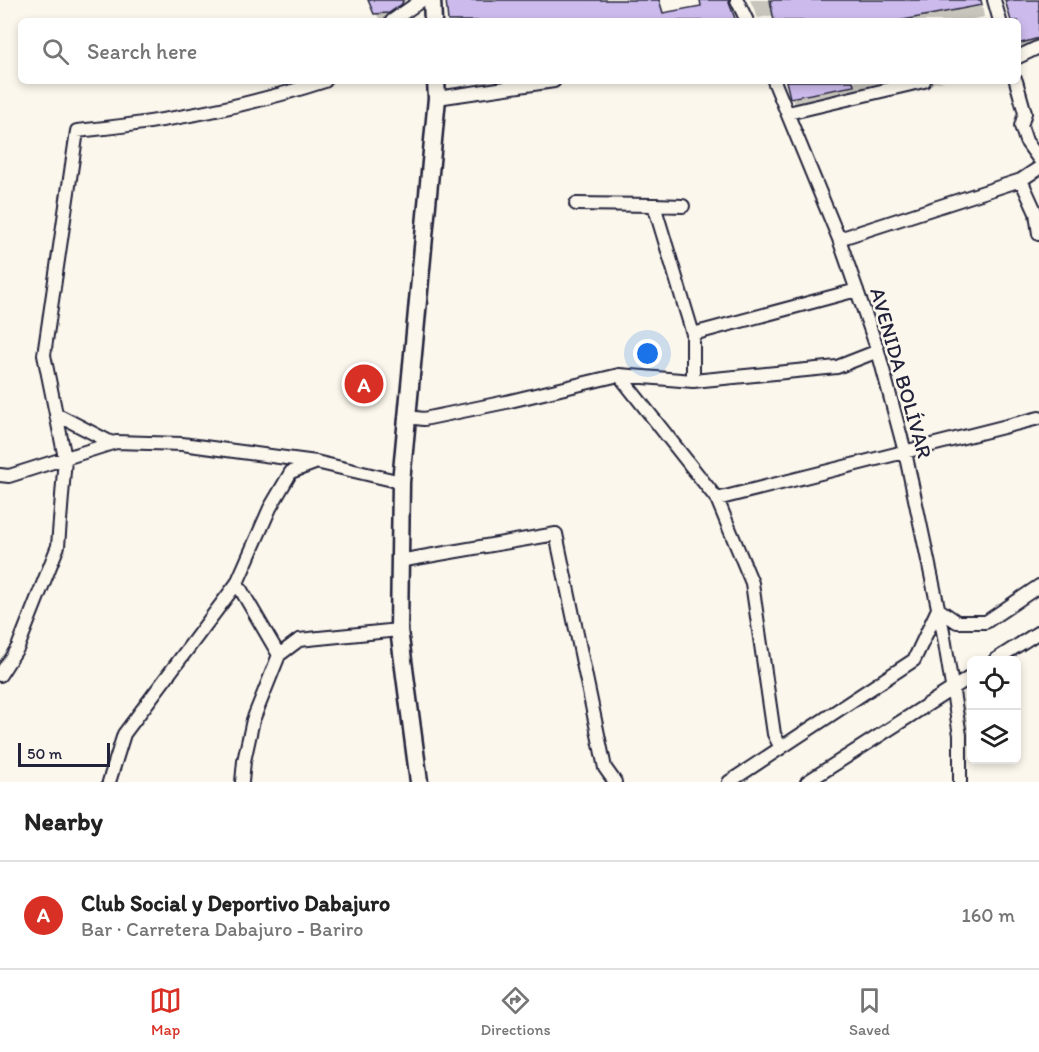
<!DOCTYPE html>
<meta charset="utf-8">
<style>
body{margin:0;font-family:Itim,sans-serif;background:#f6f6f6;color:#222}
.controls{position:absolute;right:18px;bottom:18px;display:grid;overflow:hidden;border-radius:9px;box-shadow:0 3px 9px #0003}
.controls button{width:54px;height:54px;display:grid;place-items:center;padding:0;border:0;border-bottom:2px solid #e0e0e0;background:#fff;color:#222;font:30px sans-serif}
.scale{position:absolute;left:18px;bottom:15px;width:92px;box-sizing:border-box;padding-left:6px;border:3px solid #22223b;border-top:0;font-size:16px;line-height:21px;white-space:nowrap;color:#22223b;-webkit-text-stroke:4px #fbf7ec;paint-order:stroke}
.you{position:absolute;left:648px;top:354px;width:21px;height:21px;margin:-15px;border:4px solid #fff;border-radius:50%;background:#1a73e8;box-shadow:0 0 0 9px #1a73e833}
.badge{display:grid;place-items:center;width:39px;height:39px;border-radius:50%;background:#d93025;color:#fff;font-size:20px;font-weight:700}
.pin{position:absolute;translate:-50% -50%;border:3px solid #fff;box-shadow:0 2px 6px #0006}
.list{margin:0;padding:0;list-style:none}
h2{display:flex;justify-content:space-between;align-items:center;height:78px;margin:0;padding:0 24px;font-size:26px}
h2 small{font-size:20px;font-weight:400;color:#767676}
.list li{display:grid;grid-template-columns:39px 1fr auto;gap:18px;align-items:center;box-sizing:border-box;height:108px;padding:0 24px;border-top:2px solid #e0e0e0}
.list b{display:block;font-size:22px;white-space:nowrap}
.list p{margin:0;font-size:20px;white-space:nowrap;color:#767676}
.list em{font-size:20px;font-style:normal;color:#767676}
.icon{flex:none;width:33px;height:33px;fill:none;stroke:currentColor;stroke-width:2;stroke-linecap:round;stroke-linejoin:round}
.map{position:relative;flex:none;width:1039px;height:782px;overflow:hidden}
.search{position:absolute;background:#fff;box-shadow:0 3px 9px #0003;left:18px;right:18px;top:18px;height:66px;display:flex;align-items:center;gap:15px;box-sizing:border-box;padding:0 21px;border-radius:9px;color:#767676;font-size:22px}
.sheet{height:186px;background:#fff}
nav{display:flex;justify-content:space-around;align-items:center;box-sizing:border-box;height:84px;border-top:2px solid #e0e0e0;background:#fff;font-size:16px;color:#767676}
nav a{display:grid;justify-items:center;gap:3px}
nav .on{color:#d93025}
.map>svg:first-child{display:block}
.shadow{fill:#0003}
.building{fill:#cbbaeb;stroke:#22223b;stroke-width:1.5}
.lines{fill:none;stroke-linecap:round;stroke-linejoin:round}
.street-casing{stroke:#22223b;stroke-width:16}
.secondary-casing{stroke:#22223b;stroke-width:21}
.street{stroke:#fbf7ec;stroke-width:12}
.secondary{stroke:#fbf7ec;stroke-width:16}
.labels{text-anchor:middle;stroke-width:5;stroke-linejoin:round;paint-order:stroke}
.street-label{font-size:21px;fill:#22223b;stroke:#fbf7ec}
</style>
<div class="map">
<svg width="1039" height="782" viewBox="0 0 1039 782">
<rect width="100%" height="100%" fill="#fbf7ec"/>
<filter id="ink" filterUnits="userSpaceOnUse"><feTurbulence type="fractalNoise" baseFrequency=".0167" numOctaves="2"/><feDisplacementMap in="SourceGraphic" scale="12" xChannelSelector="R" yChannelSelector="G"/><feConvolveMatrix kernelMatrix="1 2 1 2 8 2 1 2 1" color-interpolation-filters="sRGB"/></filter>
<g filter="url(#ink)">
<!-- shadow -->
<path class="shadow" d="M 370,0 L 414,0 L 401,21 L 380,21 Z
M 447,0 L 660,0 L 665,15 L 703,7 L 701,0 L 727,0 L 737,21 L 449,21 Z
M 750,0 L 981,0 L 984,17 L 964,21 L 776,21 L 774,15 L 758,18 Z
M 1006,0 L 1039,0 L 1039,52 L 1025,56 L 1018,43 L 1018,21 L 1012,21 Z
M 478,81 L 547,81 L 485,95 Z
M 788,81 L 945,81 L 798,109 L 791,98 Z"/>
<!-- building -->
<path class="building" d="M 368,0 L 403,0 L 402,4 L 389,13 L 374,14 Z
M 446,0 L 659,0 L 663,13 L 701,6 L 700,0 L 728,0 L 736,21 L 448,21 Z
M 770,0 L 981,0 L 982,5 L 898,21 L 774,21 Z
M 1005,0 L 1039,0 L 1039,38 L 1018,44 L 1018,21 L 1011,21 Z
M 786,81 L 853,81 L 854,86 L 790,98 Z"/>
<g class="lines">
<defs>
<path id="street" d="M 737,0 L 747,21
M 994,0 L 1000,21
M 392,21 L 422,0
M 1018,57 L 1039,47
M 774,81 L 839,239 L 878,351 L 905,452 L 943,631 L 960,735 L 960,782
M 1016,81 L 1025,113 L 1021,126 L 1026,141 L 1039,159
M 437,98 L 554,81
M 788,113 L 924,81
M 1021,180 L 1036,213 L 1039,234
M 576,204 L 654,205
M 683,206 L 654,205 L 693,334 L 693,381
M 839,239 L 1021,180 L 1039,168
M 693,334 L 857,290
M 619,375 L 693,381 L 837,367 L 878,351
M 56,414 L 112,443
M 407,417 L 424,419 L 506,402 L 619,375 L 717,499 L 752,583 L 774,734 L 781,748
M 0,475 L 9,476 L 116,442 L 182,444 L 316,462 L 401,482
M 717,499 L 1039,418
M 399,561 L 556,534 L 605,768 L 615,782
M 279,655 L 237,583 L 270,508 L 291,472 L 315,463
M 995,660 L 1039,632
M 0,675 L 18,647 L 58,546 L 65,458 L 44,355 L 77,131 C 161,123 245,107 325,81
M 109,782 L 124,734 L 237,583
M 242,782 L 244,761 L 253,720 L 279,655 L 299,640 L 399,630
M 729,782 L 914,660 L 938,609 L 957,622 L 986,622 L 1039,586
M 807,782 L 972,676"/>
<path id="secondary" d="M 432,0 L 433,21
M 419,782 L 399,630 L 401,482 L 437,98 L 436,81"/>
</defs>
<!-- street casing -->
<use href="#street" class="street-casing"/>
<!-- secondary casing -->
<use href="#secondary" class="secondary-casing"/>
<!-- street -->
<use href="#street" class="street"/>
<!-- secondary -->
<use href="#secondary" class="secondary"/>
</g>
</g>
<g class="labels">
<!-- street labels -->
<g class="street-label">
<text transform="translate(901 373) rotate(74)" y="7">AVENIDA BOLÍVAR</text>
</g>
</g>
</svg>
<div class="controls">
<button><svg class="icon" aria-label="locate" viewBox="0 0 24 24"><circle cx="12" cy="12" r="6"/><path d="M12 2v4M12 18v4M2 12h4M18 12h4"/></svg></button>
<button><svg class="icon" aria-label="layers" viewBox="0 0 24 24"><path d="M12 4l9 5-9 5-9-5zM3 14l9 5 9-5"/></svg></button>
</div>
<div class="scale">50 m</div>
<div class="you"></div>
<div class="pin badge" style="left:364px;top:384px">A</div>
<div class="search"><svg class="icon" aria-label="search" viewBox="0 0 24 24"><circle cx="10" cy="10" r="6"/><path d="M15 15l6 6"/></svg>Search here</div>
</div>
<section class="sheet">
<h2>Nearby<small></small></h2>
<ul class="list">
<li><span class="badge">A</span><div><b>Club Social y Deportivo Dabajuro</b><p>Bar · Carretera Dabajuro - Bariro</p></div><em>160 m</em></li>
</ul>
</section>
<nav>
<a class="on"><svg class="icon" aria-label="map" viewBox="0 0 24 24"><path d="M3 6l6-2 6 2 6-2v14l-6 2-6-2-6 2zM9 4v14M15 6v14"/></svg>Map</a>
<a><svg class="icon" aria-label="directions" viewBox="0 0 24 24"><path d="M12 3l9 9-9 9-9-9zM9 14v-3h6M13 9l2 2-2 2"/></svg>Directions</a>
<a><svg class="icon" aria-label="saved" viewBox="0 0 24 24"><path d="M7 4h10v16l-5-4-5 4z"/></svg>Saved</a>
</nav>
